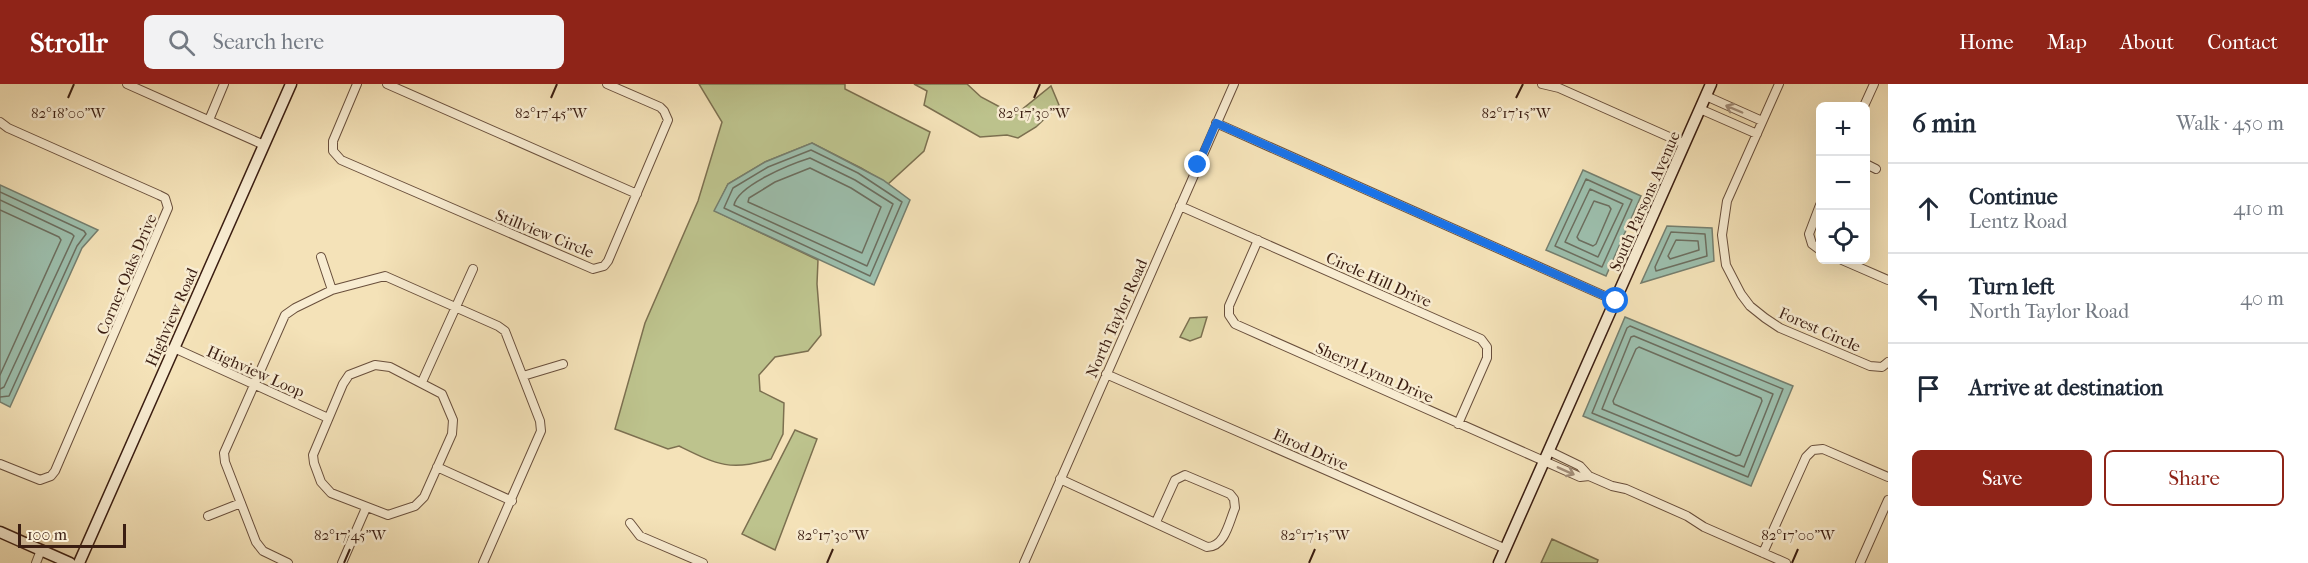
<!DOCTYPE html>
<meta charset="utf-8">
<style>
body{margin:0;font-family:"IM FELL French Canon",serif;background:#f2f2f3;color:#1f2937}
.controls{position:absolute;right:18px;top:18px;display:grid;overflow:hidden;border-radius:9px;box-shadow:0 6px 24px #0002}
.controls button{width:54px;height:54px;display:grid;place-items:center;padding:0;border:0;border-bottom:2px solid #e0e1e3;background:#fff;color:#1f2937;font:30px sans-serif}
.scale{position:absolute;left:18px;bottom:15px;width:108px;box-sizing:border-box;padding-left:6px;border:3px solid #3b1e12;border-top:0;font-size:16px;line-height:21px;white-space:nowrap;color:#3b1e12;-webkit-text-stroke:4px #f8ecd1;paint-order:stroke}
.stop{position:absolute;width:18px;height:18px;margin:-14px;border:4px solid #1a73e8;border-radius:50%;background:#fff}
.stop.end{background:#1a73e8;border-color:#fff;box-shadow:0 2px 6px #0008}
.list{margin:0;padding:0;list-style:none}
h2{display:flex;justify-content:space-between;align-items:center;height:78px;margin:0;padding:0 24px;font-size:26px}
h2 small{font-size:20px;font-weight:400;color:#747a83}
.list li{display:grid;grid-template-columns:39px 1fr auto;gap:18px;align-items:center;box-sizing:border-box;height:90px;padding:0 24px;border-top:2px solid #e0e1e3}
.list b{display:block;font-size:22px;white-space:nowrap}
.list p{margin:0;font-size:20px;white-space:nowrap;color:#747a83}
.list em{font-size:20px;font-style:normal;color:#747a83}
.actions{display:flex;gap:12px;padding:18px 24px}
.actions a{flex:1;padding:14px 0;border:2px solid #8f2418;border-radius:9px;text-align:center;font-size:21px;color:#8f2418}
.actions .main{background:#8f2418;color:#fff}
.icon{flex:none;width:33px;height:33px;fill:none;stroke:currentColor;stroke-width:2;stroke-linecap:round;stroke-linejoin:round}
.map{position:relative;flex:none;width:1888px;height:479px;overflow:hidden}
header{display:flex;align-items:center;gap:36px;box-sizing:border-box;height:84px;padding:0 30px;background:#8f2418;color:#fff}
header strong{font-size:28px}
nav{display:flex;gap:33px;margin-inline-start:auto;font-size:21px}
.search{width:420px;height:54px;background:#f2f2f3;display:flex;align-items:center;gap:15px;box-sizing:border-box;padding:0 21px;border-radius:9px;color:#747a83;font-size:22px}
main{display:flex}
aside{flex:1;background:#fff}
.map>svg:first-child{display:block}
.green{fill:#bdc38d;stroke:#7c7050;stroke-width:1.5}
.water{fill:#9cbeac;stroke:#757e6e;stroke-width:1.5}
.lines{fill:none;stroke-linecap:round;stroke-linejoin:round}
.shore{stroke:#6c6e5f;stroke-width:1.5}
.street-casing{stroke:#694f3c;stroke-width:10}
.secondary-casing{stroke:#3b1e12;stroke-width:13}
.street{stroke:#f8ecd1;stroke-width:8}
.secondary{stroke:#f8ecd1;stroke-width:10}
.oneway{stroke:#a38f7b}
.route{stroke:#1a73e8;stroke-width:8}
.ticks{fill:none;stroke:#3b1e12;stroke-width:2}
.labels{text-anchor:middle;stroke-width:5;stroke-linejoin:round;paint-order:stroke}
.street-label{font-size:16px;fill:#3b1e12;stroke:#f8ecd1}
.ticks-label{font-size:15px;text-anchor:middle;fill:#3b1e12;stroke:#f8ecd1;stroke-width:5;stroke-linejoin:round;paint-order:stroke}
</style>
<header>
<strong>Strollr</strong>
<div class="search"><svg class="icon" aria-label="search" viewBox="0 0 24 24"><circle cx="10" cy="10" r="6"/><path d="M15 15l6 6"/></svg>Search here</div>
<nav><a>Home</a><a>Map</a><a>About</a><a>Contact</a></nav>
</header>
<main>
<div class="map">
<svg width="1888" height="479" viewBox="0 0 1888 479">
<rect width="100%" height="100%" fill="#f4e2b8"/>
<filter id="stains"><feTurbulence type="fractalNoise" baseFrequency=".00333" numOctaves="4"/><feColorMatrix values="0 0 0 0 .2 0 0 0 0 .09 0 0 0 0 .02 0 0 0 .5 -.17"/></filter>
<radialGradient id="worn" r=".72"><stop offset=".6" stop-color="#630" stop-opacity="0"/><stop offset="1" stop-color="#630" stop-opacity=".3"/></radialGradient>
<!-- green -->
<path class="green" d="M 699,0 L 845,0 L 845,5 L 930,48 L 924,67 L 888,100 L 861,84 L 812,59 L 765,78 L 728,100 L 715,127 L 818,176 L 817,200 L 821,251 L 808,267 L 775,273 L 759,291 L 760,307 L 784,319 L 783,350 L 771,375 C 730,388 716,380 679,362 L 668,365 L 615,345 L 645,239 L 698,117 L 722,38 Z
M 914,0 L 967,0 L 981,13 L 1015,31 L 1051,2 L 1059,21 L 1036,43 L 1018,54 L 1007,51 L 980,53 L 924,21 L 927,7 Z
M 1207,233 L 1201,253 L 1190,257 L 1180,253 L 1190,234 Z
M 795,346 L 817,355 L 775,466 L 742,450 Z
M 1552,455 L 1598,476 L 1597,479 L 1541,479 Z"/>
<!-- water -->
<path class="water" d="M 812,59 L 883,96 L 910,116 L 874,201 L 714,127 L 728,100 L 765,78 Z
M 1583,86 L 1641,112 L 1606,192 L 1546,166 Z
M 0,101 L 98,146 L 82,164 L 10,323 L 0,318 Z
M 1667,142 L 1712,144 L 1714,177 L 1641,199 Z
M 1625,233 L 1793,302 L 1751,402 L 1583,332 Z"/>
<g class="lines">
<!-- shore -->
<path class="shore" d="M 811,66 L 858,89 L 902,118 L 870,192 L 724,124 L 733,104 L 768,83 Z
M 810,74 L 855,96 L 893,120 L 867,182 L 734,121 C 738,101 791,80 810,74 Z
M 810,84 L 851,104 L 881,123 L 862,169 L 748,118 L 749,114 L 775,98 Z
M 1586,95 L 1632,116 L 1602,183 L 1555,162 Z
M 1590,105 L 1623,120 L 1598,173 L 1565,158 Z
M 0,108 L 84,147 L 86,150 L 77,162 L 9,312 L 0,313
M 0,116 L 72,150 L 74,152 L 4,303 L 0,305
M 1594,117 L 1609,122 L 1611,125 L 1596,160 L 1593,162 L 1579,156 L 1577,153 Z
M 0,126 L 59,153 L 61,156 L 0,291
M 1671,148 L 1705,150 L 1707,172 L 1656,187 L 1655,183 Z
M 1676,156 L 1698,157 L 1699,166 L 1670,175 L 1668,172 Z
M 1630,242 L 1783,305 L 1748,393 L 1592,329 L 1627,244 Z
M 1634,252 L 1773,310 L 1744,383 L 1602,325 L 1631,253 Z
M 1639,263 L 1761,314 L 1762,317 L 1740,371 L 1736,372 L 1614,320 L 1613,317 L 1636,265 Z"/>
<defs>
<path id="street" d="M 127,0 L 264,61
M 357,0 L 333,57 L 333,67 L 341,76 L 593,185 L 604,182 L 608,177 L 668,36 L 664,27 L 660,23 L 607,0
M 387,0 L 637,110
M 1542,0 L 1559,4 L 1685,60
M 1779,0 L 1727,117 L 1722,151 L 1726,181 L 1741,210 L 1750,222 L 1765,234 L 1780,244 L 1870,282 L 1882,283 L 1888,278
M 1706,12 L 1762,37
M 1864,22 L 1874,0
M 1700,25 L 1757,50
M 209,36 L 224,0
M 0,38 L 8,44 L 159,111 L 165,114 L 168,124 L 55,387 L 51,392 L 40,396 L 0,380
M 1216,39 L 1616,217
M 1866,80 L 1876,85
M 1820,121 L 1809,150 L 1812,160 L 1820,166
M 1180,122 L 1481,255 L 1487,263 L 1487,274 L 1458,340
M 1258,156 L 1229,222 L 1229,231 L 1235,240 L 1580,393 L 1589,392
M 321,173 L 332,206
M 1842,176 L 1888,196
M 174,264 L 328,334
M 375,281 L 390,283 L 442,310 L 453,336 L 452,350 L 424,413 L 415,422 L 388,431 L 331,409 L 321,398 L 314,379 L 313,371 L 343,300 L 349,291 Z
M 1106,290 L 1506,465
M 523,292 L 563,280
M 422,298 L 473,185
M 1549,367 L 1580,382 L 1589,392 L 1612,402 L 1626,405 L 1687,432 L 1704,443 L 1786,479
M 437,383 L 512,417
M 1060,395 L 1207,463 C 1225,463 1229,438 1235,424 L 1234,415 L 1230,410 L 1185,391 L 1175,396 L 1156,438
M 208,432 L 241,419
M 630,439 L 640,452 L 703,479
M 1763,469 L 1806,373 L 1813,366 L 1823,365 L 1888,393
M 36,479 L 41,466
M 288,479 L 263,467 L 256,458 L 225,378 L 224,369 L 285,231 L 295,224 L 332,206 L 385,192 L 498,242 L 505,247 L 540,337 L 541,347 L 483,479
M 342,479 L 366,424
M 1024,479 L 1234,0
M 1860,479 L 1888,416"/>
<path id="secondary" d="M 0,448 L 70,479
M 79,479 L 291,0
M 1499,479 L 1711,0"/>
</defs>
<!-- street casing -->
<use href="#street" class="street-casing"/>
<!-- secondary casing -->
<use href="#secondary" class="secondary-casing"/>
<!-- street -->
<use href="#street" class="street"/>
<!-- secondary -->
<use href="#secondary" class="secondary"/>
</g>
<!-- one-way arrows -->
<defs><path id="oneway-shaft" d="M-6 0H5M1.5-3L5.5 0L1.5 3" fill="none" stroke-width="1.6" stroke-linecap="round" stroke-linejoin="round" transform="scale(1.5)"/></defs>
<g class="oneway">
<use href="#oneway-shaft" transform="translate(1734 25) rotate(-157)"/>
<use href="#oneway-shaft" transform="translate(1566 387) rotate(24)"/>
</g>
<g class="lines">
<!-- route -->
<path class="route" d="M 1198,81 L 1216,39 L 1616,217"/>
</g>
<!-- ticks -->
<path class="ticks" d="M 68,14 L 74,0M 551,14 L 557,0M 1034,14 L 1040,0M 1516,14 L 1523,0M 344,479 L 350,465M 827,479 L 833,465M 1309,479 L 1315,465M 1792,479 L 1798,465"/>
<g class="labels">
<!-- street labels -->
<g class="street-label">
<text transform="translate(1644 117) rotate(-66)" y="6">South Parsons Avenue</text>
<text transform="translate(545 149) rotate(22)" y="6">Stillview Circle</text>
<text transform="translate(126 190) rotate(-67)" y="6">Corner Oaks Drive</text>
<text transform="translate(1379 195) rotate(24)" y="6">Circle Hill Drive</text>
<text transform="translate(171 233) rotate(-66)" y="6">Highview Road</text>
<text transform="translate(1116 234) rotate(-66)" y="6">North Taylor Road</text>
<text transform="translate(1820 245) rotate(24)" y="6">Forest Circle</text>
<text transform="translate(256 287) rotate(24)" y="6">Highview Loop</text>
<text transform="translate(1375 288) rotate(24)" y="6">Sheryl Lynn Drive</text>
<text transform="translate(1311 365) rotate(24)" y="6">Elrod Drive</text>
</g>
</g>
<g class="ticks-label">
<text x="68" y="34">82°18'00"W</text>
<text x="1034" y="34">82°17'30"W</text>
<text x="1516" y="34">82°17'15"W</text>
<text x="551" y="34">82°17'45"W</text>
<text x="350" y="456">82°17'45"W</text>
<text x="833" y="456">82°17'30"W</text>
<text x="1315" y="456">82°17'15"W</text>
<text x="1798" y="456">82°17'00"W</text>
</g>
<rect width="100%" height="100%" filter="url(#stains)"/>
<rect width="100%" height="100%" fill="url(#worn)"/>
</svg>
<div class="controls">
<button>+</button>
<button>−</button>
<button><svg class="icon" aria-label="locate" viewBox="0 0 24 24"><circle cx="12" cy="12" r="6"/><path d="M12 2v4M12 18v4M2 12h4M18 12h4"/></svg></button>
</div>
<div class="scale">100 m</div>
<div class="stop" style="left:1616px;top:217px"></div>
<div class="stop end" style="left:1198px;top:81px"></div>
</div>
<aside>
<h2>6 min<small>Walk · 450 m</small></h2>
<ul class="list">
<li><svg class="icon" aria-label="ahead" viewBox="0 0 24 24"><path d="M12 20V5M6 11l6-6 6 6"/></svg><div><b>Continue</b><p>Lentz Road</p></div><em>410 m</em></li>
<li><svg class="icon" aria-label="left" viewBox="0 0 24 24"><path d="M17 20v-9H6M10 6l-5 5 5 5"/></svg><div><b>Turn left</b><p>North Taylor Road</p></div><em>40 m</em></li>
<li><svg class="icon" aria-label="arrive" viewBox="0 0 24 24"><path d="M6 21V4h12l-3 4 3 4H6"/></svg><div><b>Arrive at destination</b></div></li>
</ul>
<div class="actions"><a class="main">Save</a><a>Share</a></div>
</aside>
</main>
